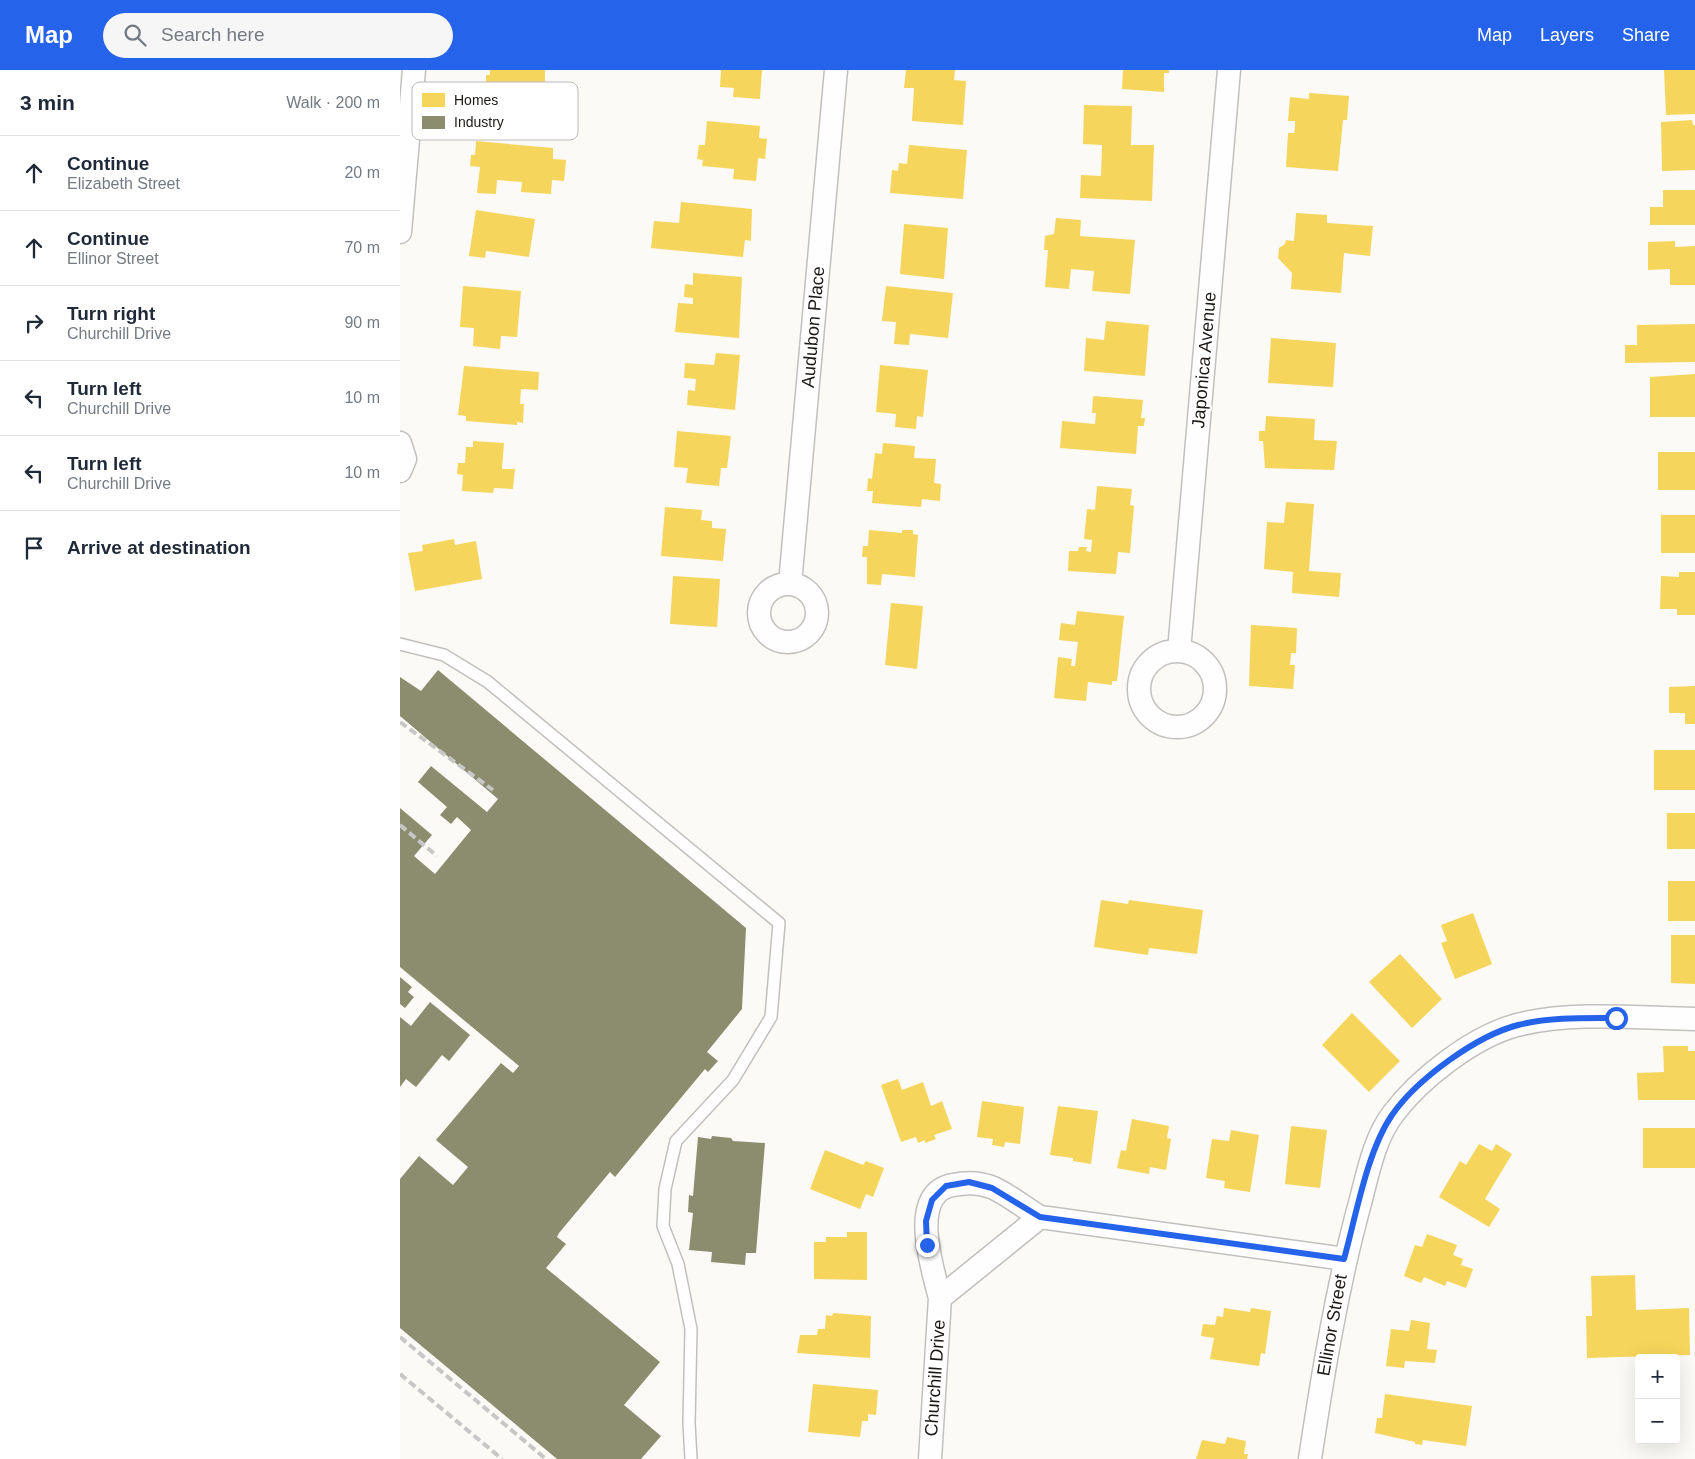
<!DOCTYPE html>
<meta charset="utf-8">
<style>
body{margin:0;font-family:Helvetica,sans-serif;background:#f6f6f7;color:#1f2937}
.controls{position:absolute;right:15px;bottom:15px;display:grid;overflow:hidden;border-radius:5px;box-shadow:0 5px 20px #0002}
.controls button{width:45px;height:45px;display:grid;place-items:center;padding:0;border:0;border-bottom:1px solid #e0e1e3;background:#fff;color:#1f2937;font:25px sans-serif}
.stop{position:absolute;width:15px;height:15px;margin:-11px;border:4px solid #2563eb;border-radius:50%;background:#fff}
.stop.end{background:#2563eb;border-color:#fff;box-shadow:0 1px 5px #0008}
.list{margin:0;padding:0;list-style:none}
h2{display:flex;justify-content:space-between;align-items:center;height:65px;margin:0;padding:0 20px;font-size:21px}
h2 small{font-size:16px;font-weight:400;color:#747a83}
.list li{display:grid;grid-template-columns:32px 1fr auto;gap:15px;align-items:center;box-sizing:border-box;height:75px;padding:0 20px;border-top:1px solid #e0e1e3}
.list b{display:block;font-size:19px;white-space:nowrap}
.list p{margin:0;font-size:16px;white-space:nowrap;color:#747a83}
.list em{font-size:16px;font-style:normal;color:#747a83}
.icon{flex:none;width:28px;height:28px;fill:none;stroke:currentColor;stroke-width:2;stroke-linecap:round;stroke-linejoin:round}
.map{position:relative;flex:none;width:1295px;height:1389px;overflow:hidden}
header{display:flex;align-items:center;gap:30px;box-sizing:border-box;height:70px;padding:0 25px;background:#2563eb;color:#fff}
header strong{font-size:24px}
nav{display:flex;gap:28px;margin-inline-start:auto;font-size:18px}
.search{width:350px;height:45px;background:#f6f6f7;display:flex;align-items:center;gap:12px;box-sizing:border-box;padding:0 18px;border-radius:28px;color:#747a83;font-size:19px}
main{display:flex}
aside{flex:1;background:#fff}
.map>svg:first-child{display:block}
.homes{fill:#f6d55c}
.industry{fill:#8c8c6e}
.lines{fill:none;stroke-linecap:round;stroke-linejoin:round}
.service-casing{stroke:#c2c0be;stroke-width:14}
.minor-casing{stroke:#c2c0be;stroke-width:25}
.service{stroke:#fffefe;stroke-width:11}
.minor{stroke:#fffefe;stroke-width:22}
.rail{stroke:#c7c7c7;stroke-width:4;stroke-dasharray:8 4;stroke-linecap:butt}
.route{stroke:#2563eb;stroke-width:6}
.labels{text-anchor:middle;stroke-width:5;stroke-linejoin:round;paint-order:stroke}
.street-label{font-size:18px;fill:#1b1816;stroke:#fff}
.key{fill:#fff;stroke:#bbbab9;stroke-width:1}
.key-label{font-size:14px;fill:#1b1816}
</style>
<header>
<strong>Map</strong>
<div class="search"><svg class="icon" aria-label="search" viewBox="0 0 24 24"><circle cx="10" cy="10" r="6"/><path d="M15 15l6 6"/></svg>Search here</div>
<nav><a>Map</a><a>Layers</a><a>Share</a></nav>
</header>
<main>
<aside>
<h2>3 min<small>Walk · 200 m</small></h2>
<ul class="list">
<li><svg class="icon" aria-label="ahead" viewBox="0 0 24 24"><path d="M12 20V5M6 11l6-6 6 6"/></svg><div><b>Continue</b><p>Elizabeth Street</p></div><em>20 m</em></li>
<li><svg class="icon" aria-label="ahead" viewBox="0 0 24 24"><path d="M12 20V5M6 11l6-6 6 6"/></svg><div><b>Continue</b><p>Ellinor Street</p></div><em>70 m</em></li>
<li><svg class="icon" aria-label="right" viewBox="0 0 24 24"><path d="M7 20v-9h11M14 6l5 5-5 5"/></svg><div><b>Turn right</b><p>Churchill Drive</p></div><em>90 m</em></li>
<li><svg class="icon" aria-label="left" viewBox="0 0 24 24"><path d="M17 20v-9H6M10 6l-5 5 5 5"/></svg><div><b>Turn left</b><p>Churchill Drive</p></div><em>10 m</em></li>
<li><svg class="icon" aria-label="left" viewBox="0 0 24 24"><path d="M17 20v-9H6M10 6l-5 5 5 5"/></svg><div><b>Turn left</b><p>Churchill Drive</p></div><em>10 m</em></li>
<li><svg class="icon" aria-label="arrive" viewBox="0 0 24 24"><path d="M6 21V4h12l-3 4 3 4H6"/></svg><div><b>Arrive at destination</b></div></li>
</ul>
</aside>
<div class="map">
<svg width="1295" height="1389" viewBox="0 0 1295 1389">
<rect width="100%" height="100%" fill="#fcfaf7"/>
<!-- homes -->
<path class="homes" d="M 90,0 L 145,0 L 145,16 L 172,17 L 172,46 L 125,44 L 125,51 L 92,50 L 93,38 L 86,38 L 86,5 L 90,5 Z
M 321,0 L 362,0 L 360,29 L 333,27 L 334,18 L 320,17 Z
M 506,0 L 555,0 L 554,10 L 566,11 L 563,55 L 512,51 L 514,18 L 504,18 Z
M 723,0 L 769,0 L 769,3 L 764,3 L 764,22 L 722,19 Z
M 1264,0 L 1295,0 L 1295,44 L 1266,45 Z
M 909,23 L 949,26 L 947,50 L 943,50 L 938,101 L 886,97 L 888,63 L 894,63 L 895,58 L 895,51 L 888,51 L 890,27 L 909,29 Z
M 684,35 L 732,36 L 731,75 L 754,75 L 752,131 L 680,128 L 681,105 L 701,106 L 702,75 L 683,74 Z
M 1292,50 L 1293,55 L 1295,55 L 1295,100 L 1262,101 L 1261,52 Z
M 307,51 L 360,56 L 359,68 L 367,69 L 365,89 L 358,88 L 356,111 L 333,109 L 334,99 L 302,96 L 303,90 L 297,89 L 299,75 L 305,75 Z
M 76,71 L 153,78 L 153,89 L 166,90 L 164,111 L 152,110 L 151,124 L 121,122 L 122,112 L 97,110 L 96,124 L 77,123 L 80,97 L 70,96 L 71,85 L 75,85 Z
M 509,75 L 567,80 L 563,129 L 490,123 L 492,100 L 498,101 L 499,93 L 507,94 Z
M 1263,120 L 1295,120 L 1295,155 L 1250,155 L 1250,137 L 1263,137 Z
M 281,132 L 352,139 L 351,171 L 345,170 L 343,187 L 251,178 L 254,151 L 279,153 Z
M 76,140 L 135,149 L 129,187 L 86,181 L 85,188 L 69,186 Z
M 896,143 L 927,145 L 927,153 L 973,156 L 970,186 L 944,183 L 941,223 L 891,219 L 892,203 L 878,188 L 879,178 L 885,174 L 886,170 L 894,171 Z
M 656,148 L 681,150 L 680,166 L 735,170 L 730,224 L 692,221 L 694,201 L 671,199 L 669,219 L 645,217 L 648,180 L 644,180 L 645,166 L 654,164 Z
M 504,154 L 548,158 L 544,209 L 500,204 Z
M 1275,171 L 1275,177 L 1295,176 L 1295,215 L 1270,215 L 1270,199 L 1248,200 L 1248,172 Z
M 293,203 L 342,207 L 339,268 L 275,262 L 278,233 L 293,234 L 293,228 L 284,227 L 285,214 L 293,215 Z
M 63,216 L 121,221 L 117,267 L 101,266 L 100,279 L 73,276 L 74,258 L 60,257 Z
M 486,216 L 553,223 L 548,268 L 510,264 L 509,275 L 494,274 L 496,252 L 482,251 Z
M 706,251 L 749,255 L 745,306 L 684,301 L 686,268 L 704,270 Z
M 1295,254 L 1295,292 L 1225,293 L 1225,275 L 1237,275 L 1237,255 Z
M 871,268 L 936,273 L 933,317 L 868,313 Z
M 316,283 L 340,285 L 335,340 L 287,335 L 288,320 L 295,321 L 296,309 L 284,308 L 285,293 L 314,295 Z
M 480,295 L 528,300 L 523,347 L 517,346 L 516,359 L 495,357 L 496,344 L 476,342 Z
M 64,296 L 139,302 L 138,320 L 121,319 L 120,334 L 124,334 L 123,353 L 117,352 L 117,355 L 66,351 L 66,346 L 58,345 Z
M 1295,304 L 1295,347 L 1250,347 L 1250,307 Z
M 693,326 L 743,330 L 741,348 L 745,348 L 744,356 L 738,356 L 736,384 L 660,378 L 662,351 L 695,354 L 696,343 L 692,343 Z
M 866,346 L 915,349 L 914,370 L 937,371 L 934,400 L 865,398 L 863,371 L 859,371 L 859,361 L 865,361 Z
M 277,361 L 331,366 L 327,398 L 321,398 L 319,416 L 286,413 L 288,398 L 274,397 Z
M 73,371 L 104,373 L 102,399 L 115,399 L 113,419 L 94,418 L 93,423 L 62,421 L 63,405 L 57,404 L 58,393 L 65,393 L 66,377 L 73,377 Z
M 483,373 L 515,376 L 514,388 L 536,389 L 534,413 L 541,414 L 540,431 L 522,429 L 521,437 L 472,433 L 473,421 L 467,421 L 468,408 L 472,409 L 475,383 L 482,384 Z
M 1258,382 L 1295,382 L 1295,420 L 1258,420 Z
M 697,416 L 732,419 L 730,435 L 734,436 L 730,483 L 718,482 L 716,504 L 668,501 L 669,481 L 678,481 L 679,477 L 687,477 L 686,481 L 691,482 L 692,470 L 684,469 L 687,439 L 695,440 Z
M 886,432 L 914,434 L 909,501 L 941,503 L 939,527 L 892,523 L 893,502 L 864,499 L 867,452 L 884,453 Z
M 265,437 L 302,440 L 301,450 L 312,451 L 312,458 L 326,459 L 323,491 L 261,486 Z
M 1261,445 L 1295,445 L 1295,483 L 1261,483 Z
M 469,460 L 502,463 L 502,460 L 513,460 L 513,464 L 518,465 L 515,507 L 482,504 L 481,515 L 467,514 L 467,487 L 462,487 L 463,476 L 468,476 Z
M 54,469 L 55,475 L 76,471 L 82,509 L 15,521 L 8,483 L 23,481 L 22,475 Z
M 1279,502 L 1295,502 L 1295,545 L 1277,545 L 1277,539 L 1260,539 L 1261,506 L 1279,507 Z
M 273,506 L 320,509 L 317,557 L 270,554 Z
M 491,533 L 523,536 L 517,599 L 485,595 Z
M 677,541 L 724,546 L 717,611 L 712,611 L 712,615 L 688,612 L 686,631 L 654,628 L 658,587 L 672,589 L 671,596 L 675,596 L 678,572 L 659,570 L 661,553 L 675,555 Z
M 851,555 L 897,558 L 896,583 L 891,583 L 890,595 L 895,595 L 893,619 L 849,616 Z
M 1295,616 L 1295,654 L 1285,654 L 1285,643 L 1269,643 L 1269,617 Z
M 1254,680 L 1295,680 L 1295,720 L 1254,720 Z
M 1267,743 L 1295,743 L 1295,779 L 1267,779 Z
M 1268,811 L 1295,811 L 1295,851 L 1268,851 Z
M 701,830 L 728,834 L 729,830 L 803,840 L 797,884 L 749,878 L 748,885 L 694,877 Z
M 1073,843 L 1092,894 L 1055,909 L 1041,873 L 1047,871 L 1041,855 Z
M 1271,865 L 1295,865 L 1295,914 L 1271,913 Z
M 1000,884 L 1042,929 L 1012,958 L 969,912 Z
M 952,943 L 1000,991 L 969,1022 L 922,975 Z
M 1263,976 L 1288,976 L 1288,981 L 1295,981 L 1295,1030 L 1238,1030 L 1237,1003 L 1264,1002 Z
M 498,1009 L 502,1020 L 523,1012 L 531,1036 L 542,1031 L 552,1059 L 534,1065 L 536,1069 L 525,1073 L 525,1070 L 518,1073 L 516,1067 L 501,1072 L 481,1015 Z
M 582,1031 L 624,1037 L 620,1074 L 605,1072 L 604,1077 L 592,1075 L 593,1069 L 577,1067 Z
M 658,1036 L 698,1041 L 691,1094 L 673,1091 L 673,1088 L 650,1085 Z
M 732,1049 L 769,1056 L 767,1068 L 771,1069 L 766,1100 L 750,1097 L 749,1104 L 717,1098 L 721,1080 L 726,1081 Z
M 891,1056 L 927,1060 L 920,1118 L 885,1114 Z
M 1243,1058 L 1295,1058 L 1295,1098 L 1243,1098 Z
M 831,1060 L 859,1065 L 850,1122 L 824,1118 L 825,1111 L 806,1108 L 812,1069 L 829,1071 Z
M 1079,1074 L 1092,1081 L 1096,1074 L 1112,1084 L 1085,1129 L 1100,1139 L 1089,1157 L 1039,1127 L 1060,1091 L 1066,1095 Z
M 425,1080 L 463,1095 L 466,1091 L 484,1098 L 473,1127 L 466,1124 L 460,1139 L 410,1119 Z
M 447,1162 L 467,1162 L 467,1210 L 414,1209 L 414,1172 L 426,1172 L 426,1167 L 447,1167 Z
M 1027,1164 L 1057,1175 L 1053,1185 L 1063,1189 L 1061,1195 L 1073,1199 L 1066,1218 L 1047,1211 L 1045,1216 L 1024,1207 L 1021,1213 L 1004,1206 L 1015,1175 L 1022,1177 Z
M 1235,1205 L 1236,1240 L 1289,1238 L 1290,1285 L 1187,1288 L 1186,1246 L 1192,1246 L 1191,1206 Z
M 824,1238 L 850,1242 L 851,1238 L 871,1241 L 865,1284 L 861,1283 L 859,1296 L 810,1289 L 814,1268 L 801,1266 L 803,1254 L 815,1255 L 817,1246 L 823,1247 Z
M 433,1243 L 471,1246 L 470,1288 L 397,1283 L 400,1265 L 417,1265 L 418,1259 L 425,1259 L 426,1245 L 432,1246 Z
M 1011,1250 L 1030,1253 L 1027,1279 L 1037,1280 L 1035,1293 L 1005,1291 L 1004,1298 L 986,1296 L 991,1259 L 1009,1261 Z
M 413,1314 L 478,1320 L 476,1345 L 468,1344 L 468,1351 L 462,1351 L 460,1367 L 408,1362 Z
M 985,1324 L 1072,1336 L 1066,1376 L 1023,1370 L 1022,1375 L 1015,1374 L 1015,1372 L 975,1363 L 977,1348 L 982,1348 Z
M 827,1367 L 846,1371 L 844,1384 L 848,1384 L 847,1389 L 796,1389 L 802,1370 L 825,1374 Z"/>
<!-- industry -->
<path class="industry" d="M 38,600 L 346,858 L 342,939 L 307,982 L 318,991 L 308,1002 L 305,999 L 215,1107 L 210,1102 L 159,1163 L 157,1167 L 166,1174 L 146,1198 L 260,1292 L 224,1335 L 261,1366 L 241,1389 L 157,1389 L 0,1258 L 0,1109 L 19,1086 L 53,1115 L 68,1097 L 36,1070 L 101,993 L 113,1003 L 119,996 L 0,897 L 0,738 L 32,765 L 14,786 L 35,804 L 71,760 L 57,747 L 51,754 L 40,745 L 47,737 L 18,712 L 31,696 L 87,742 L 98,729 L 0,646 L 0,607 L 21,621 Z
M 0,907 L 12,917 L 8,922 L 14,927 L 5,938 L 0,934 Z
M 30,932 L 70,965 L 49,991 L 42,985 L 16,1017 L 6,1009 L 0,1017 L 0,947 L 11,956 Z
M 312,1066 L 331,1068 L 333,1071 L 365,1073 L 356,1183 L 346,1183 L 345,1195 L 311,1192 L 312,1182 L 289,1180 L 293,1143 L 288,1142 L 289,1125 L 293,1126 L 298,1067 L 311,1069 Z"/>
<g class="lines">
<defs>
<path id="service" d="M 0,574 L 44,585 L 88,612 L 379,853 L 371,947 L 333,1010 L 276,1071 L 265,1119 L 263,1156 L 278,1194 L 291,1259 L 289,1353 L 291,1389"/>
<path id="minor" d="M 0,162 L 14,0
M 0,373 L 5,389 L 0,401
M359 543a29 29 0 1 1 58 0a29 29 0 1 1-58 0Z
M 390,514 L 436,0
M 779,581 L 829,0
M739 619a38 38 0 1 1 76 0a38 38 0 1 1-76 0Z
M 540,1228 C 533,1200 507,1123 553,1115 C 567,1112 578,1112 591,1117 C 605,1122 626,1139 640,1147
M 530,1389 L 540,1228 L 640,1147 L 945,1189
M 910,1389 C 923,1303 937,1217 960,1133 C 968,1103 974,1069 993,1044 C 1020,1008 1073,967 1117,955 C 1172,941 1239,948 1295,949"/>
</defs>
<!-- service casing -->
<use href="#service" class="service-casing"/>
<!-- minor casing -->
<use href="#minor" class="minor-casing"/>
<!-- service -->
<use href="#service" class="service"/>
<!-- minor -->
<use href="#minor" class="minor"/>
<!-- rail -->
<path class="rail" d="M 0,652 L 93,720
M 0,755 L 37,786
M 0,1267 L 146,1389
M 0,1304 L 102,1389"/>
</g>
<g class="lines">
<!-- route -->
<path class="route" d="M 527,1175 L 526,1151 L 532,1130 L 546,1116 L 569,1112 L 592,1118 L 640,1147 L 944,1189 C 956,1146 967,1081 992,1045 C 1017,1009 1076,966 1118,955 C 1150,947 1184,948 1216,948"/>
</g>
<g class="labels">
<!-- street labels -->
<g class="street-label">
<text transform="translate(413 257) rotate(-85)" y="6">Audubon Place</text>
<text transform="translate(804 290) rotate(-85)" y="6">Japonica Avenue</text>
<text transform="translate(932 1255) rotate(-80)" y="6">Ellinor Street</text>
<text transform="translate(535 1308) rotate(-86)" y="6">Churchill Drive</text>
</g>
</g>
<!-- legend -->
<rect x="12" y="12" width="166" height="58" rx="8" class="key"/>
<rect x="22" y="23" width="23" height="14" fill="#f6d55c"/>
<rect x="22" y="46" width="23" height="13" fill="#8c8c6e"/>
<g class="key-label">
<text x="54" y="35">Homes</text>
<text x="54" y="57">Industry</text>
</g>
</svg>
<div class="controls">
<button>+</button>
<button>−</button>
</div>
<div class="stop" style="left:1216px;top:948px"></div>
<div class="stop end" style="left:527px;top:1175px"></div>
</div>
</main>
